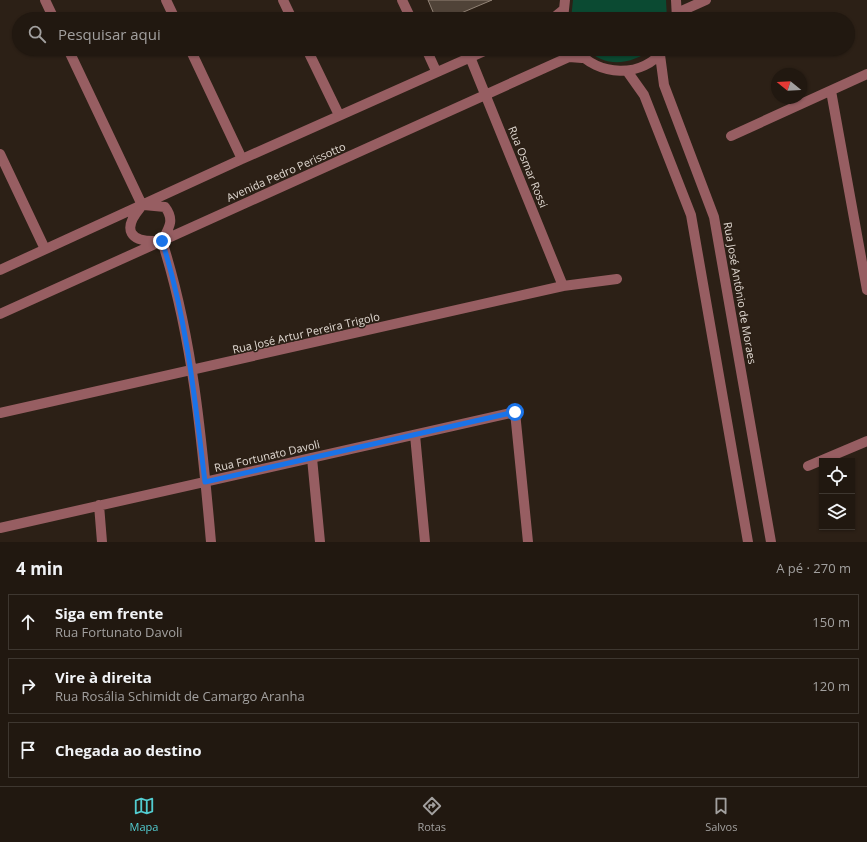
<!DOCTYPE html>
<html lang="pt">
<meta charset="utf-8">
<style>
body{margin:0;font-family:"Open Sans",sans-serif;background:#2d251e;color:#f1f3f6}
.controls{position:absolute;right:12px;bottom:12px;display:grid;overflow:hidden;border-radius:0px;box-shadow:0 1px 3px #0004}
.controls button{width:36px;height:36px;display:grid;place-items:center;padding:0;border:0;border-bottom:1px solid #3e3730;background:#211810;color:#f1f3f6;font:20px sans-serif}
.compass{position:absolute;left:771px;top:68px;width:36px;height:36px;border-radius:50%;background:#211810;box-shadow:0 1px 3px #0004;rotate:288deg}
.stop{position:absolute;width:12px;height:12px;margin:-9px;border:3px solid #1a73e8;border-radius:50%;background:#fff}
.stop.end{background:#1a73e8;border-color:#fff;box-shadow:0 1px 4px #0008}
.list{margin:0;padding:0;list-style:none}
h2{display:flex;justify-content:space-between;align-items:center;height:52px;margin:0;padding:0 16px;font-size:17px}
h2 small{font-size:13px;font-weight:400;color:#a2a09f}
.list li{display:grid;grid-template-columns:26px 1fr auto;gap:12px;align-items:center;box-sizing:border-box;height:56px;margin:0 8px 8px;padding:0 8px;border:1px solid #3e3730;border-radius:0px}
.list b{display:block;font-size:15px;white-space:nowrap}
.list p{margin:0;font-size:13px;white-space:nowrap;color:#a2a09f}
.list em{font-size:13px;font-style:normal;color:#a2a09f}
.icon{flex:none;width:22px;height:22px;fill:none;stroke:currentColor;stroke-width:2;stroke-linecap:round;stroke-linejoin:round}
.map{position:relative;flex:none;width:867px;height:542px;overflow:hidden}
.search{position:absolute;background:#211810;box-shadow:0 1px 3px #0004;left:12px;right:12px;top:12px;height:44px;display:flex;align-items:center;gap:10px;box-sizing:border-box;padding:0 14px;border-radius:22px;color:#a2a09f;font-size:15px}
.sheet{height:244px;background:#211810}
nav{display:flex;justify-content:space-around;align-items:center;box-sizing:border-box;height:56px;border-top:1px solid #3e3730;background:#211810;font-size:11px;color:#a2a09f}
nav a{display:grid;justify-items:center;gap:2px}
nav .on{color:#52ccd0}
.map>svg:first-child{display:block}
.green{fill:#0b4a32}
.building{fill:#504338;stroke:#938477}
.lines{fill:none;stroke-linecap:round;stroke-linejoin:round}
.minor{stroke:#975e62;stroke-width:10}
.route{stroke:#1a73e8;stroke-width:5}
.labels{text-anchor:middle;stroke-width:3;stroke-linejoin:round;paint-order:stroke}
.street-label{font-size:11px;fill:#e0d8d1;stroke:#2c2016}
</style>
<div class="map">
<svg width="867" height="542" viewBox="0 0 867 542">
<rect width="100%" height="100%" fill="#2c2016"/>
<!-- green -->
<path class="green" d="M 573,0 L 666,0 L 667,19 L 571,19 Z
M 586,49 L 653,49 C 631,64 607,69 586,49 Z"/>
<!-- building -->
<path class="building" d="M 428,0 L 492,0 L 447,19 L 436,19 Z"/>
<g class="lines">
<!-- minor -->
<path class="minor" d="M 45,0 L 54,19
M 166,0 L 175,19
M 283,0 L 292,19
M 402,0 L 411,19
M 676,0 L 677,19
M 677,13 L 706,0
M 552,19 L 563,10
M 563,19 L 565,0
M 68,49 L 142,205
M 190,49 L 242,159
M 307,49 L 339,115
M 426,49 L 436,71
M 575,49 C 599,77 641,79 665,49
M 660,55 L 664,85 L 714,217 L 771,542
M 470,57 L 563,286
M 627,71 L 644,95 L 691,215 L 748,542
M 831,91 L 867,290
M 731,136 L 867,74
M 0,154 L 45,249
M 144,205 L 165,207 C 175,220 169,228 162,241
M 140,208 C 122,230 130,242 157,241
M 162,241 C 193,338 202,441 211,542
M 0,270 L 242,159 L 489,49
M 0,314 L 569,57 L 582,58
M 0,413 L 563,286 L 617,279
M 415,435 L 425,542
M 312,458 L 320,542
M 808,466 L 867,441
M 99,505 L 102,542
M 0,528 L 515,412 L 528,542"/>
</g>
<g class="lines">
<!-- route -->
<path class="route" d="M 162,241 C 187,319 195,401 205,482 L 515,412"/>
</g>
<g class="labels">
<!-- street labels -->
<g class="street-label">
<text transform="translate(528 167) rotate(68)" y="4">Rua Osmar Rossi</text>
<text transform="translate(286 172) rotate(-24)" y="4">Avenida Pedro Perissotto</text>
<text transform="translate(740 293) rotate(80)" y="4">Rua José Antônio de Moraes</text>
<text transform="translate(306 333) rotate(-13)" y="4">Rua José Artur Pereira Trigolo</text>
<text transform="translate(267 456) rotate(-13)" y="4">Rua Fortunato Davoli</text>
</g>
</g>
</svg>
<div class="controls">
<button><svg class="icon" aria-label="locate" viewBox="0 0 24 24"><circle cx="12" cy="12" r="6"/><path d="M12 2v4M12 18v4M2 12h4M18 12h4"/></svg></button>
<button><svg class="icon" aria-label="layers" viewBox="0 0 24 24"><path d="M12 4l9 5-9 5-9-5zM3 14l9 5 9-5"/></svg></button>
</div>
<svg class="compass" viewBox="-18 -18 36 36"><path d="M0-13l5 13h-10z" fill="#e53935"/><path d="M0 13l5-13h-10z" fill="#a2a09f"/></svg>
<div class="stop" style="left:515px;top:412px"></div>
<div class="stop end" style="left:162px;top:241px"></div>
<div class="search"><svg class="icon" aria-label="search" viewBox="0 0 24 24"><circle cx="10" cy="10" r="6"/><path d="M15 15l6 6"/></svg>Pesquisar aqui</div>
</div>
<section class="sheet">
<h2>4 min<small>A pé · 270 m</small></h2>
<ul class="list">
<li><svg class="icon" aria-label="ahead" viewBox="0 0 24 24"><path d="M12 20V5M6 11l6-6 6 6"/></svg><div><b>Siga em frente</b><p>Rua Fortunato Davoli</p></div><em>150 m</em></li>
<li><svg class="icon" aria-label="right" viewBox="0 0 24 24"><path d="M7 20v-9h11M14 6l5 5-5 5"/></svg><div><b>Vire à direita</b><p>Rua Rosália Schimidt de Camargo Aranha</p></div><em>120 m</em></li>
<li><svg class="icon" aria-label="arrive" viewBox="0 0 24 24"><path d="M6 21V4h12l-3 4 3 4H6"/></svg><div><b>Chegada ao destino</b></div></li>
</ul>
</section>
<nav>
<a class="on"><svg class="icon" aria-label="map" viewBox="0 0 24 24"><path d="M3 6l6-2 6 2 6-2v14l-6 2-6-2-6 2zM9 4v14M15 6v14"/></svg>Mapa</a>
<a><svg class="icon" aria-label="directions" viewBox="0 0 24 24"><path d="M12 3l9 9-9 9-9-9zM9 14v-3h6M13 9l2 2-2 2"/></svg>Rotas</a>
<a><svg class="icon" aria-label="saved" viewBox="0 0 24 24"><path d="M7 4h10v16l-5-4-5 4z"/></svg>Salvos</a>
</nav>
